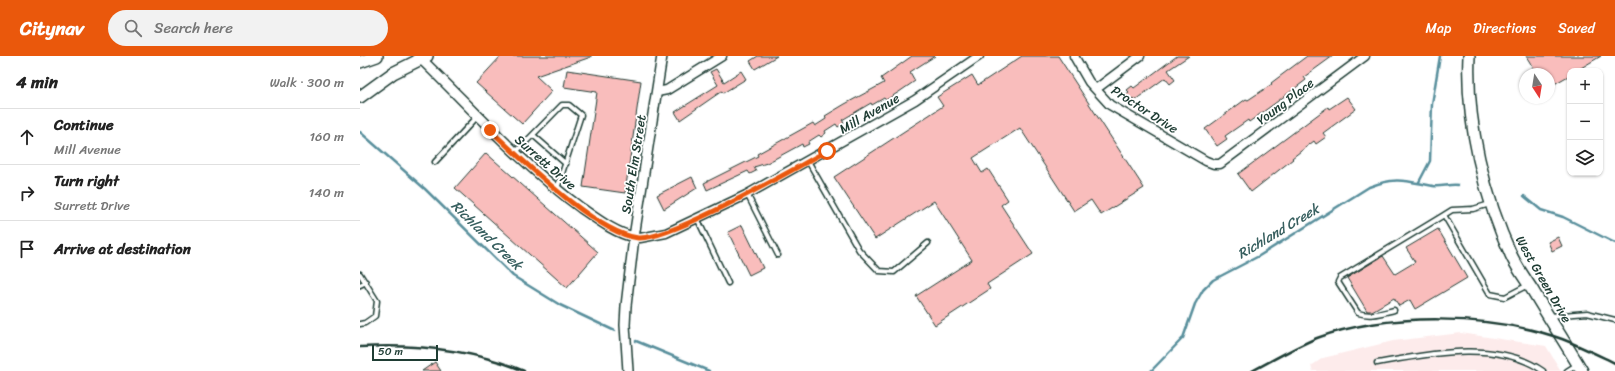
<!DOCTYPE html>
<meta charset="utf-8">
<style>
body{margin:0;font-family:Sriracha,sans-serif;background:#f2f2f2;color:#222}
.controls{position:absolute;right:12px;top:12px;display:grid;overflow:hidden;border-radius:8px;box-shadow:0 1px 3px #0004}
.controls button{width:36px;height:36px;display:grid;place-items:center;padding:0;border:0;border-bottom:1px solid #e0e0e0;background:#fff;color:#222;font:20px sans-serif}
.compass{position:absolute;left:1159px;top:12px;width:36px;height:36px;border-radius:50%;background:#fff;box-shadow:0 1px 3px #0004;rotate:168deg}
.scale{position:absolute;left:12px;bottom:10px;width:66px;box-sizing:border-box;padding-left:4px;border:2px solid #1f3d34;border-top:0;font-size:11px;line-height:14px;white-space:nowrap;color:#1f3d34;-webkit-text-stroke:3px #fff;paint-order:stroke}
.stop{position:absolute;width:12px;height:12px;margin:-9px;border:3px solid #ea580c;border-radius:50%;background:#fff}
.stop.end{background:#ea580c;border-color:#fff;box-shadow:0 1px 4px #0008}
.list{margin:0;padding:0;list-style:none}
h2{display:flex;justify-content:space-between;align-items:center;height:52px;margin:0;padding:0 16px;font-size:17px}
h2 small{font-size:13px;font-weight:400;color:#767676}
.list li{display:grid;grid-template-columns:26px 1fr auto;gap:12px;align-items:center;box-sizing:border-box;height:56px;padding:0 16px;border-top:1px solid #e0e0e0}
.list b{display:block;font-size:15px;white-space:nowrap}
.list p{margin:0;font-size:13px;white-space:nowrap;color:#767676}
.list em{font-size:13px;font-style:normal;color:#767676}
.icon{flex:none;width:22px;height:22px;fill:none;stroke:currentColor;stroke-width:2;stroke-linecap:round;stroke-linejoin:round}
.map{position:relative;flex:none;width:1255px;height:315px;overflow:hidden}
header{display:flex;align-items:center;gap:24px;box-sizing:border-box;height:56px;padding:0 20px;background:#ea580c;color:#fff}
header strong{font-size:19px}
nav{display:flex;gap:22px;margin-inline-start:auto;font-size:14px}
.search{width:280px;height:36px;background:#f2f2f2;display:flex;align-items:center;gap:10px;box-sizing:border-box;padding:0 14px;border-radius:22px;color:#767676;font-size:15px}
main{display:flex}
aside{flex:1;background:#fff}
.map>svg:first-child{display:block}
.built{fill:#fdebeb}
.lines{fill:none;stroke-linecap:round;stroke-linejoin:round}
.stream{stroke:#598f9c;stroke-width:2.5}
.building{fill:#f9bdbc;stroke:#1f3d34}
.service-casing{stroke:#1f3d34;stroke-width:7}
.minor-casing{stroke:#1f3d34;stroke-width:11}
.tertiary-casing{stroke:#1f3d34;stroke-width:12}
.secondary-casing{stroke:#1f3d34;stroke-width:14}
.service{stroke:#fff;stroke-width:4}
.minor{stroke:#fff;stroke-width:8}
.tertiary{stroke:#fff;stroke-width:9}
.secondary{stroke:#fff;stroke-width:11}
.rail{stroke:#1f3d34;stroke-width:2.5}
.route{stroke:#ea580c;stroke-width:5}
.labels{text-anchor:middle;stroke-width:3.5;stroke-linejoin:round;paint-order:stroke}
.street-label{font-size:13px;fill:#1f3d34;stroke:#fff}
.water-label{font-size:14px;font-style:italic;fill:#375f5f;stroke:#fff}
</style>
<header>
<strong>Citynav</strong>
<div class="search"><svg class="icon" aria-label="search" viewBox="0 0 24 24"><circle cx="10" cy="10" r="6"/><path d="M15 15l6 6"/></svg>Search here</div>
<nav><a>Map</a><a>Directions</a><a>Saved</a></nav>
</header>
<main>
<aside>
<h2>4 min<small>Walk · 300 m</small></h2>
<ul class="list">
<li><svg class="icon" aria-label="ahead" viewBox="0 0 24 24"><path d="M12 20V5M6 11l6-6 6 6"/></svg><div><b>Continue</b><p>Mill Avenue</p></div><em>160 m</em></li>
<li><svg class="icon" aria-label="right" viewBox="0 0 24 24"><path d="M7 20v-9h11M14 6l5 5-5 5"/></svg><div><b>Turn right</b><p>Surrett Drive</p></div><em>140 m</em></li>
<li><svg class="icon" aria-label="arrive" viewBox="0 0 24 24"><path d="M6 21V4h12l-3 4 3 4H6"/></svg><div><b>Arrive at destination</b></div></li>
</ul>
</aside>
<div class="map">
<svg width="1255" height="315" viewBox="0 0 1255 315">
<rect width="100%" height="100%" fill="#fff"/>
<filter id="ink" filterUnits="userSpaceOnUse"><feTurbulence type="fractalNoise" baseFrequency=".025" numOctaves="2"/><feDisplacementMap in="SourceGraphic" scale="8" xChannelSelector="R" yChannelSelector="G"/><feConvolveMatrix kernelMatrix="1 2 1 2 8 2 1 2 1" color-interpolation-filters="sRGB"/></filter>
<g filter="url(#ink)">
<!-- built -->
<path class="built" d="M 1101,277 L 1186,290 L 1201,315 L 953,315 L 951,310 L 963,302 L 1033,285 Z"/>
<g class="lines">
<!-- stream -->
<path class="stream" d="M 0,76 L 65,133 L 153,220 L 200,249 L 255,275
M 1059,126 L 1070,105 L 1072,48 L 1080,0
M 1164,140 L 1181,154 L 1203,161 L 1255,187
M 276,285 L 349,315
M 791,315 L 823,282 L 835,248 L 843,234 L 853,224 L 899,200 L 1009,131 C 1036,120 1046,125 1073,130 C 1081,131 1090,128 1098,129"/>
</g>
<!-- building -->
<path class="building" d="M 141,0 L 231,0 L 231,1 L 176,20 L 192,35 L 162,68 L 116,27 Z
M 398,0 L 417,0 L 395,13 L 390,5 Z
M 552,0 L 575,0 L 550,16 L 555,25 L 539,36 L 526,44 L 524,42 L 512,49 L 511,47 L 482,64 L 484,67 L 478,71 L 476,68 L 465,75 L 466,77 L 461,81 L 459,79 L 448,86 L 449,88 L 443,91 L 442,88 L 407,107 L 394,111 L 396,115 L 390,118 L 388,115 L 347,134 L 344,127 L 398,100 L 397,98 L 453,67 L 455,70 L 466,63 L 465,60 L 485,48 L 524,27 L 521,22 Z
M 662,0 L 698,0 L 784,132 L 741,159 L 731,144 L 714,155 L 660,72 L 613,102 L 622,117 L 628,113 L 648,144 L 641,149 L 673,198 L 627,228 L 630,233 L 575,269 L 556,240 L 612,204 L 574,145 L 515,183 L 474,121 L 583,50 L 577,41 L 612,19 L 618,29 Z
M 817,0 L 829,0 L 808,14 L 815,24 L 810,28 L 805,22 L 775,44 L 773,42 L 768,46 L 764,40 L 769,36 L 767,34 L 772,30 L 774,32 Z
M 947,0 L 973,0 L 944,21 L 946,24 L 914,48 L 889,66 L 888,64 L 865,80 L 867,83 L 857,90 L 845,73 L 886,43 L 888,44 L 912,28 L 911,27 Z
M 1166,0 L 1241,0 L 1216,15 L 1210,15 L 1210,19 L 1189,31 L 1189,18 L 1177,18 Z
M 356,13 L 364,26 L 381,15 L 386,23 L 363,37 L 362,35 L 320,64 L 315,56 L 358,29 L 350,16 Z
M 207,14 L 281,25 L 265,137 L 223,131 L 237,36 L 204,31 Z
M 987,41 L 996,53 L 963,77 L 966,81 L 956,88 L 954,85 L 932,102 L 933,103 L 891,136 L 878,118 L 968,51 L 969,53 Z
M 126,97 L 238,196 L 207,232 L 95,132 Z
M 332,121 L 337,132 L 304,153 L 297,139 Z
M 382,169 L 403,212 L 389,219 L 368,176 Z
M 1078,173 L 1107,222 L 1055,253 L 1050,244 L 1039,250 L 1034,242 L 1012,255 L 1007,255 L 987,222 L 1023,200 L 1035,218 L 1055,206 L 1046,192 Z
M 1198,181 L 1202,190 L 1192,195 L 1188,186 Z
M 75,306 L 81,315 L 62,315 Z"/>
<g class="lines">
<defs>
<path id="service" d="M 173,79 L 206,108
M 156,96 L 202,49 L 209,49 L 221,59 L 197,133
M 448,105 L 499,194 L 519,215 L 534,216 L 568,187
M 75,106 L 117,61
M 387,138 L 418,199
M 1130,148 L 1113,153 L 1092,154 L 1084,159 L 1130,238 L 1145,241 L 1168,229
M 337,162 L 368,227
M 0,218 L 17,245 L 15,260 L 5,267 L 0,268
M 0,229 L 6,226
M 1034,254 C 1021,257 1011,261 998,257 L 978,226 L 980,222 L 1084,159
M 1190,260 L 1227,257 L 1255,264
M 1017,307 C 1068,298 1138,283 1183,315
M 1207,315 L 1218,308"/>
<path id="minor" d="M 714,0 L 729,26 L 750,49 L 846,105 L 854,108 L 860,108 L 1005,0
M 736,33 L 780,0
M 297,36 L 307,34 L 362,0
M 274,181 L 280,182 L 306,177 L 386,139 L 555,44 L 619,0"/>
<path id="tertiary" d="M 58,0 C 112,52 161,108 221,152 C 237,163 255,177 274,181
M 268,315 L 265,269 L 266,250 L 274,181 L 302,0"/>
<path id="secondary" d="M 1109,0 C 1106,66 1124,141 1152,201 C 1158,213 1166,224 1173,235 C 1189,262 1206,288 1222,315
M 0,6 L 17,0
M 0,41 L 33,17 L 67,0"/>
</defs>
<!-- service casing -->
<use href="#service" class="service-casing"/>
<!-- minor casing -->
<use href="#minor" class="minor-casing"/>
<!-- tertiary casing -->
<use href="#tertiary" class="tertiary-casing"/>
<!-- secondary casing -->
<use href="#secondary" class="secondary-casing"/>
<!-- service -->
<use href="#service" class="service"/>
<!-- minor -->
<use href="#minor" class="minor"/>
<!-- tertiary -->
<use href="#tertiary" class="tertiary"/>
<!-- secondary -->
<use href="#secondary" class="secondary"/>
<!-- rail -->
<path class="rail" d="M 0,291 C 56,288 112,293 164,315
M 892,315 C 913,304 935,291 957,282 C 1028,256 1132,258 1202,283 C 1220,290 1238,299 1255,307"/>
</g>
</g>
<g class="lines" filter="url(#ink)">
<!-- route -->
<path class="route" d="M 130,74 C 163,104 235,177 278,182 C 310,185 433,113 467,95"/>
</g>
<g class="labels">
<!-- street labels -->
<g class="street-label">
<text transform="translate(925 45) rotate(-37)" y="5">Young Place</text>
<text transform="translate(785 53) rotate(33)" y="5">Proctor Drive</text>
<text transform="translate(509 57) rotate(-30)" y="5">Mill Avenue</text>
<text transform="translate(186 106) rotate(41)" y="5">Surrett Drive</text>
<text transform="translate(273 108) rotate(-81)" y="5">South Elm Street</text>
<text transform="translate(1184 223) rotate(60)" y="5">West Green Drive</text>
</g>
<!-- water labels -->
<g class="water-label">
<text transform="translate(918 175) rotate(-31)" y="5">Richland Creek</text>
<text transform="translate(127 179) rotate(44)" y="5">Richland Creek</text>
</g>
</g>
</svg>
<div class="controls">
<button>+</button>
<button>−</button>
<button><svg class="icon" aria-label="layers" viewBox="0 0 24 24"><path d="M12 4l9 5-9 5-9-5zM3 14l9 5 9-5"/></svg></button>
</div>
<svg class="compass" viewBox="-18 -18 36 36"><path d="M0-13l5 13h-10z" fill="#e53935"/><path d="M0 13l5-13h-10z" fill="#767676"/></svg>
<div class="scale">50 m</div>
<div class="stop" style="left:467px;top:95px"></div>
<div class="stop end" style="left:130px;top:74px"></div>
</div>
</main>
